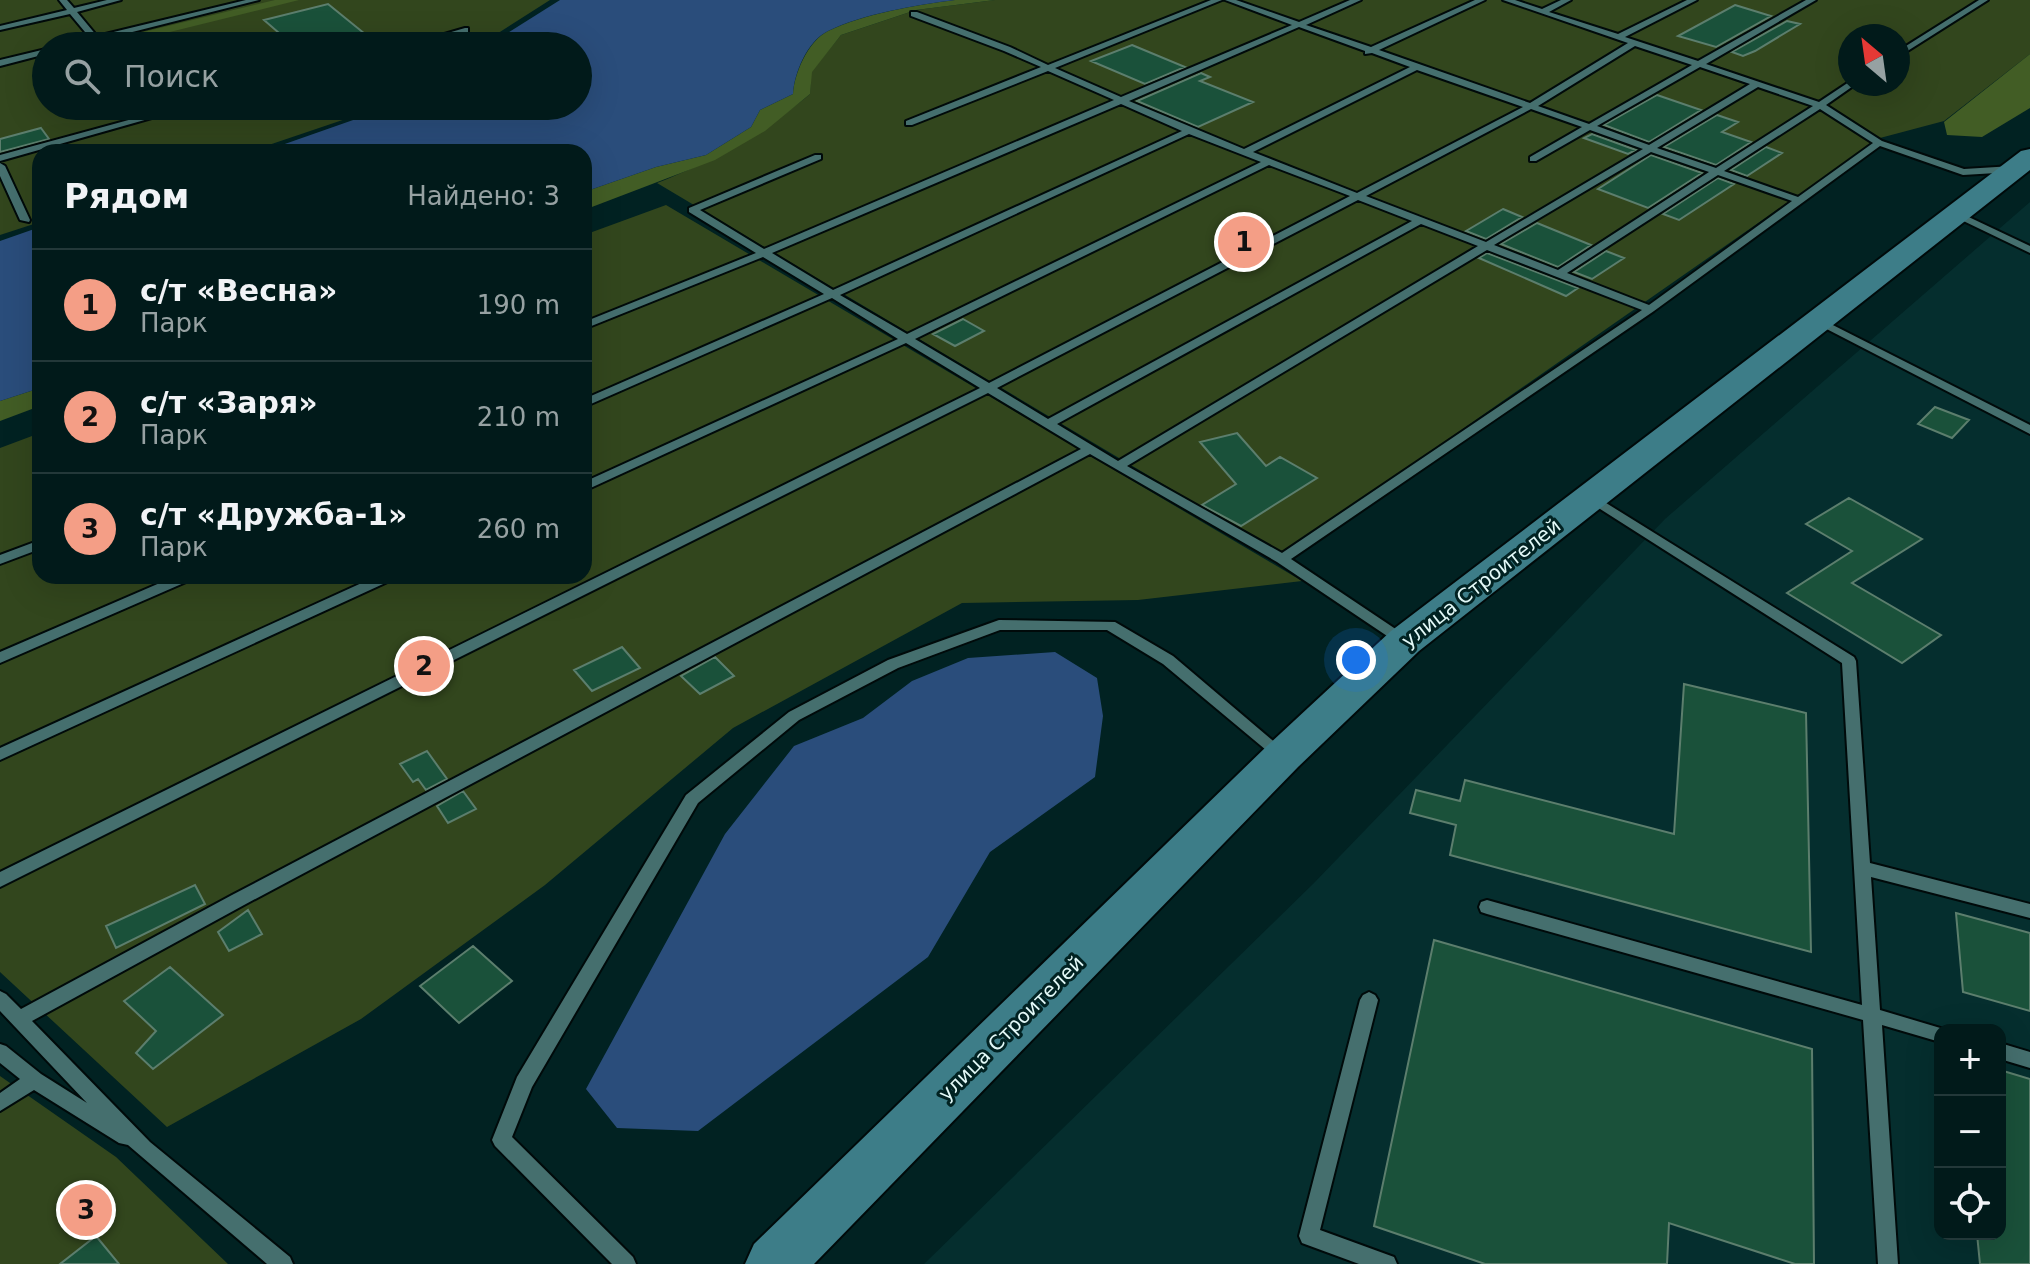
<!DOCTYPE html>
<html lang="ru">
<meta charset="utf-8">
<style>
body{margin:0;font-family:"DejaVu Sans",sans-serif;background:#0f2727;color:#f1f3f6}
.controls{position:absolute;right:24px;bottom:24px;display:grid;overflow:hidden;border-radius:16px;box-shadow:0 8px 32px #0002}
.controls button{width:72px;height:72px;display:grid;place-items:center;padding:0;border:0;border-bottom:2px solid #233839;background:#011a1a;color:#f1f3f6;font:40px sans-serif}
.compass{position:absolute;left:1838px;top:24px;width:72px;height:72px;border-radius:50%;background:#011a1a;box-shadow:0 8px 32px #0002;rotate:331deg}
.you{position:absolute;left:1356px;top:660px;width:28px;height:28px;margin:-20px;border:6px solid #fff;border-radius:50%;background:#1a73e8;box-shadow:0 0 0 12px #1a73e833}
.badge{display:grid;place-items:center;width:52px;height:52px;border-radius:50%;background:#f49e86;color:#111;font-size:26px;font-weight:700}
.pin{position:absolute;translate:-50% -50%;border:4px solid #fff;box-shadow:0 2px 8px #0006}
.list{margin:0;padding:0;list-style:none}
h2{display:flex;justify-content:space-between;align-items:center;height:104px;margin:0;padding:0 32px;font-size:34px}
h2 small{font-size:26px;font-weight:400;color:#96a1a2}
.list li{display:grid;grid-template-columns:52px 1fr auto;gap:24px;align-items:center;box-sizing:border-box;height:112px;padding:0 32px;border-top:2px solid #233839}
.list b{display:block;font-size:30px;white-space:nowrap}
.list p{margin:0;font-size:26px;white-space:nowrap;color:#96a1a2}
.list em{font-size:26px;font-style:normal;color:#96a1a2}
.icon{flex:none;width:44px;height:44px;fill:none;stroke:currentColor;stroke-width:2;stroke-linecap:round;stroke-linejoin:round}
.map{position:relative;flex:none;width:2030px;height:1264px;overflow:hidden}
.search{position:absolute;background:#011a1a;box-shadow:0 8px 32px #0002;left:32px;top:32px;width:560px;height:88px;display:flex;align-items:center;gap:20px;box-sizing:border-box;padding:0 28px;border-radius:44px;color:#96a1a2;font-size:30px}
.panel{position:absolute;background:#011a1a;box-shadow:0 8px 32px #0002;left:32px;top:144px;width:560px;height:440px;border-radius:24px}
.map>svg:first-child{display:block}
.built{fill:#052e2e;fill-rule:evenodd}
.green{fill:#32461d;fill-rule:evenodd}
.forest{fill:#425d25}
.water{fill:#2a4d7b}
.building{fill:#1a513a;stroke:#5c7e6d;stroke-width:2}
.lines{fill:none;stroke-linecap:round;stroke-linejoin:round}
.service-casing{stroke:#000a0a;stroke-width:4}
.secondary-casing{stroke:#000a0a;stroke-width:4}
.service{fill:#456f6e;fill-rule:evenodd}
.secondary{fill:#3d7d88;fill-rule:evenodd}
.labels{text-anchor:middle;stroke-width:6;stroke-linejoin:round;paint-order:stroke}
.street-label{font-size:20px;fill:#e3f9f8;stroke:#012222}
</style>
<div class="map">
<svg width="2030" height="1264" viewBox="0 0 2030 1264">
<rect width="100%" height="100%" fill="#012222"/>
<!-- built -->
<path class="built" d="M 2030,202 L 2030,1264 L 924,1264 L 1314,883 L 1665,519 ZM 1940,1030 L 2000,1030 L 2000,1234 L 1940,1234 Z"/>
<!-- green -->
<path class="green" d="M 0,0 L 550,0 L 478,46 L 46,46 L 46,106 L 384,106 L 248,152 L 40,152 L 40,222 L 0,235 Z
M 995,0 L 2030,0 L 2030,54 L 1944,121 L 1880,138 L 1282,555 L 657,183 C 719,158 758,137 810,94 L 811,72 L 841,35 L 916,10 ZM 1850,36 L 1898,36 L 1898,84 L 1850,84 Z
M 666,205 L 1302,581 L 1138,600 L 962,603 L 733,728 L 545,885 L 361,1019 L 167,1127 L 0,972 L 0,448 L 40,433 L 40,576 L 584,576 L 584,235 Z
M 0,1076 L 116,1157 L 228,1264 L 0,1264 Z"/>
<!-- forest -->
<path class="forest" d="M 275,0 L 299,0 L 113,46 L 86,46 Z
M 955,0 L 995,0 L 916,10 L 841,35 L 812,72 L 810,94 L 765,131 L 715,160 L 584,210 L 584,192 L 656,167 L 706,155 L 751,127 L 760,110 L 793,94 C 794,74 808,41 828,31 C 863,14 916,5 955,0 Z
M 2030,54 L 2030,108 L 1982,137 L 1947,135 L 1944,122 Z
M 40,388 L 40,406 L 0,421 L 0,401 Z"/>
<!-- water -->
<path class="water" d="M 560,0 L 955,0 C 916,5 862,14 828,31 C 807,41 794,74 793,94 L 760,110 L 751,127 L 706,155 L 656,167 L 584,192 L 584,152 L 262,152 L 393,106 L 578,106 L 578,46 L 487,46 Z
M 40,227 L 40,388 L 0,401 L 0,241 Z
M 1055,652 L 1097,678 L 1103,716 L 1095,777 L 990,852 L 928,957 L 698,1131 L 617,1128 L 586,1089 L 725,834 L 794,746 L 863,718 L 912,681 L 968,658 Z"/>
<!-- building -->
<path class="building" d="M 328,4 L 365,34 L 317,46 L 294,46 L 264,20 Z
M 1735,5 L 1771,16 L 1716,47 L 1678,36 Z
M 1787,21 L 1800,24 L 1755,51 L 1743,56 L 1732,52 Z
M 1132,45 L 1185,67 L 1145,84 L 1091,61 Z
M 1201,73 L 1210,77 L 1200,81 L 1253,102 L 1198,127 L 1137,101 Z
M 1657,95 L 1701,110 L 1649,142 L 1604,125 Z
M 1717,115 L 1738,122 L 1722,132 L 1751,142 L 1716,165 L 1664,147 Z
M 41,128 L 49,139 L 0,152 L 0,139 Z
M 1592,134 L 1636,150 L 1628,154 L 1584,138 Z
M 1766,147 L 1782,153 L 1747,176 L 1731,170 Z
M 1651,155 L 1702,173 L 1648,208 L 1598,189 Z
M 1718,178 L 1734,184 L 1679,220 L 1663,214 Z
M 1503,209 L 1522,217 L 1486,239 L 1466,231 Z
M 1537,223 L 1591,245 L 1558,267 L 1501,244 Z
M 1606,251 L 1624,258 L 1592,279 L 1574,272 Z
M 1487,253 L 1578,288 L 1566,296 L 1479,258 Z
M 963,319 L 984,331 L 955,346 L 933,334 Z
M 1935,407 L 1969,420 L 1952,438 L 1918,424 Z
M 1237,433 L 1266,466 L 1280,457 L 1317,478 L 1241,526 L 1202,505 L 1236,484 L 1200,442 Z
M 1849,498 L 1922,539 L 1852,583 L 1941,635 L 1902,663 L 1787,593 L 1852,551 L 1806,524 Z
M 622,647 L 640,668 L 592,691 L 574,670 Z
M 715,657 L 734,676 L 700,694 L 681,676 Z
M 1684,684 L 1806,713 L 1811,952 L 1450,855 L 1456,825 L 1410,813 L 1416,790 L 1460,801 L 1465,780 L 1674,834 Z
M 427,751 L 447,779 L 426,790 L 418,779 L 413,782 L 400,764 Z
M 463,791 L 476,809 L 448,823 L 437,806 Z
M 195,885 L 205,904 L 116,948 L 106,926 Z
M 248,910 L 262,934 L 229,951 L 218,932 Z
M 1956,913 L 2030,933 L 2030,1011 L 1963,992 Z
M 1434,940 L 1812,1049 L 1814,1264 L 1795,1264 L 1669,1223 L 1667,1264 L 1485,1264 L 1374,1226 Z
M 473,946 L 512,981 L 459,1023 L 420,986 Z
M 170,967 L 223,1015 L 153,1069 L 136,1053 L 156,1031 L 124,1001 Z
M 2000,1070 L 2030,1079 L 2030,1264 L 1980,1264 L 1977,1234 L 2000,1234 Z
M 96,1236 L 119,1264 L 60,1264 Z"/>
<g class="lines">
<defs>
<path id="service" d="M 59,0 L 67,0 L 74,8 L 107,0 L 121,0 L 77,12 L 97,36 L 246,0 L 259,0 L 77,46 L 63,46 L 90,38 L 70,14 L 0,30 L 0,26 L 67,10 Z
M 1211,0 L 1222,0 L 1055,68 L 1121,97 L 1292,25 L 1225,0 L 1236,0 L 1299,22 L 1350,0 L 1361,0 L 1306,25 L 1371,47 L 1475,0 L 1485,0 L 1379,50 L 1530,103 L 1628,43 L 1503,0 L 1515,0 L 1542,9 L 1561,0 L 1571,0 L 1549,12 L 1618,34 L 1687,0 L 1697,0 L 1625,37 L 1698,61 L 1806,0 L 1816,0 L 1706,64 L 1819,102 L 1849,82 L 1856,84 L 1826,105 L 1882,141 L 1964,169 L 2013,166 L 2018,169 L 2013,172 L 1963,175 L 1880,146 L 1654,311 L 1291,559 L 1409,638 L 1411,641 L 1409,644 L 1399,644 L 1277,562 L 1090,454 L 244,905 L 32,1021 L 150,1142 L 290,1257 L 293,1264 L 267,1264 L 128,1145 L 119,1143 L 34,1090 L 0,1111 L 0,1093 L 20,1079 L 0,1063 L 0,1044 L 6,1046 L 41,1074 L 87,1103 L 0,1011 L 0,991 L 6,994 L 21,1009 L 232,895 L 1081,449 L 988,393 L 0,887 L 0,872 L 980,388 L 906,343 L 584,491 L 584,482 L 898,339 L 832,298 L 584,407 L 584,399 L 824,294 L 763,257 L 584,329 L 584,322 L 756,253 L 689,212 L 689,208 L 815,155 L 821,155 L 821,159 L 700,210 L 764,249 L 1114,100 L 1048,71 L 912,125 L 906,125 L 906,121 L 1041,67 L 1004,51 L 911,16 L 911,12 L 917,12 L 1010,47 L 1048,65 ZM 1299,27 L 1365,51 L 1365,54 L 1372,53 L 1410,67 L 1244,149 L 1129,101 ZM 1635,46 L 1692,65 L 1589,124 L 1538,106 ZM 1700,67 L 1750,84 L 1649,145 L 1597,126 ZM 1417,70 L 1523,107 L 1357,193 L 1253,152 ZM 1758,87 L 1813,106 L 1716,168 L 1657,148 ZM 1121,104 L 1182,131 L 833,290 L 772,253 ZM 1531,109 L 1582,127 L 1530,157 L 1530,161 L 1536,161 L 1590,130 L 1643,149 L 1486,242 L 1366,196 ZM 1820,109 L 1873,143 L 1798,197 L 1724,171 ZM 1189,134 L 1261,162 L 907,334 L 840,295 ZM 1651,152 L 1709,172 L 1558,270 L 1494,245 ZM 1269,165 L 1350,196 L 989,383 L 915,339 ZM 1718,175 L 1792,201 L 1649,305 L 1567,273 ZM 1358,200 L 1412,221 L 1048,419 L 997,388 ZM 1421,224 L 1478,246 L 1118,461 L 1057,424 ZM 1487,250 L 1642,310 L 1282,553 L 1127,466 Z
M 1979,0 L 1988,0 L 1898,57 L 1898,51 Z
M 465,28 L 468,28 L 468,32 L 416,46 L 403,46 Z
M 46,49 L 46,54 L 0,66 L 0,60 Z
M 180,106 L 194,106 L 0,161 L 0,155 Z
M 0,163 L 5,166 L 30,220 L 29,222 L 20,220 L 0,176 Z
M 1956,211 L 2030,246 L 2030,253 L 1953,216 L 1951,214 Z
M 1819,318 L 2030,425 L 2030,434 L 1815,323 L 1815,319 Z
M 1590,493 L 1854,657 L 1856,661 L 1870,863 L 2030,904 L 2030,918 L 1871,877 L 1880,1010 L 1947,1030 L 1940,1030 L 1940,1042 L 1882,1025 L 1898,1264 L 1878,1264 L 1863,1020 L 1487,914 L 1481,912 L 1479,907 L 1481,902 L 1487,900 L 1862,1005 L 1842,663 L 1586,500 L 1584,497 L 1586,494 Z
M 40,540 L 40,549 L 0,564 L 0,555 Z
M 176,576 L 195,576 L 193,579 L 0,663 L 0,652 Z
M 377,576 L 396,576 L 394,579 L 0,760 L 0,748 Z
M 999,620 L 1115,622 L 1173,656 L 1291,756 L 1288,760 L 1278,760 L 1163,664 L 1107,630 L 1000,630 L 898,668 L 799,720 L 698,803 L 532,1087 L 512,1137 L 633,1257 L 636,1264 L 612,1264 L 495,1146 L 492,1140 L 517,1077 L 686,795 L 789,712 L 888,660 Z
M 1369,992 L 1375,995 L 1378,1000 L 1320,1230 L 1394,1257 L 1397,1264 L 1359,1264 L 1302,1243 L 1299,1236 L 1360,1000 L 1363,995 Z
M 2000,1043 L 2030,1052 L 2030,1068 L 2000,1059 Z"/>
<path id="secondary" d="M 2030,149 L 2030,170 L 1419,651 L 1298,767 L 814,1264 L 745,1264 L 754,1244 L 1268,745 L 1391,631 L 2021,151 Z"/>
</defs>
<!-- service casing -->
<use href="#service" class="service-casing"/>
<!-- secondary casing -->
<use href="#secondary" class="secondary-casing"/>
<!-- service -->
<use href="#service" class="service"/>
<!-- secondary -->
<use href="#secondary" class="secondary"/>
</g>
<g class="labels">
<!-- street labels -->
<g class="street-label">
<text transform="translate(1481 583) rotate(-38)" y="7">улица Строителей</text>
<text transform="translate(1011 1028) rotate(-45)" y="7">улица Строителей</text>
</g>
</g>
</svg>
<div class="controls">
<button>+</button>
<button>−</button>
<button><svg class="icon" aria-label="locate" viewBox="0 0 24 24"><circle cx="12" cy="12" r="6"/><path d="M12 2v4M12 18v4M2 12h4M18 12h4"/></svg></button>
</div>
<svg class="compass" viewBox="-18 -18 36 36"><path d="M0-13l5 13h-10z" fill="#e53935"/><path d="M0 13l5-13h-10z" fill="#96a1a2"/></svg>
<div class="you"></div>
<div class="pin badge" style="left:1244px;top:242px">1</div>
<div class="pin badge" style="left:424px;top:666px">2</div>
<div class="pin badge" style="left:86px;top:1210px">3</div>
<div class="search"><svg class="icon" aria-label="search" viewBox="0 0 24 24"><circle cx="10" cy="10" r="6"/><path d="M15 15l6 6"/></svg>Поиск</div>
<section class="panel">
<h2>Рядом<small>Найдено: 3</small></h2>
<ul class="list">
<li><span class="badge">1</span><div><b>с/т «Весна»</b><p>Парк</p></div><em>190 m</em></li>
<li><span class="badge">2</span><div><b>с/т «Заря»</b><p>Парк</p></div><em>210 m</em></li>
<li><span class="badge">3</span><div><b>с/т «Дружба-1»</b><p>Парк</p></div><em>260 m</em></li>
</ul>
</section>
</div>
